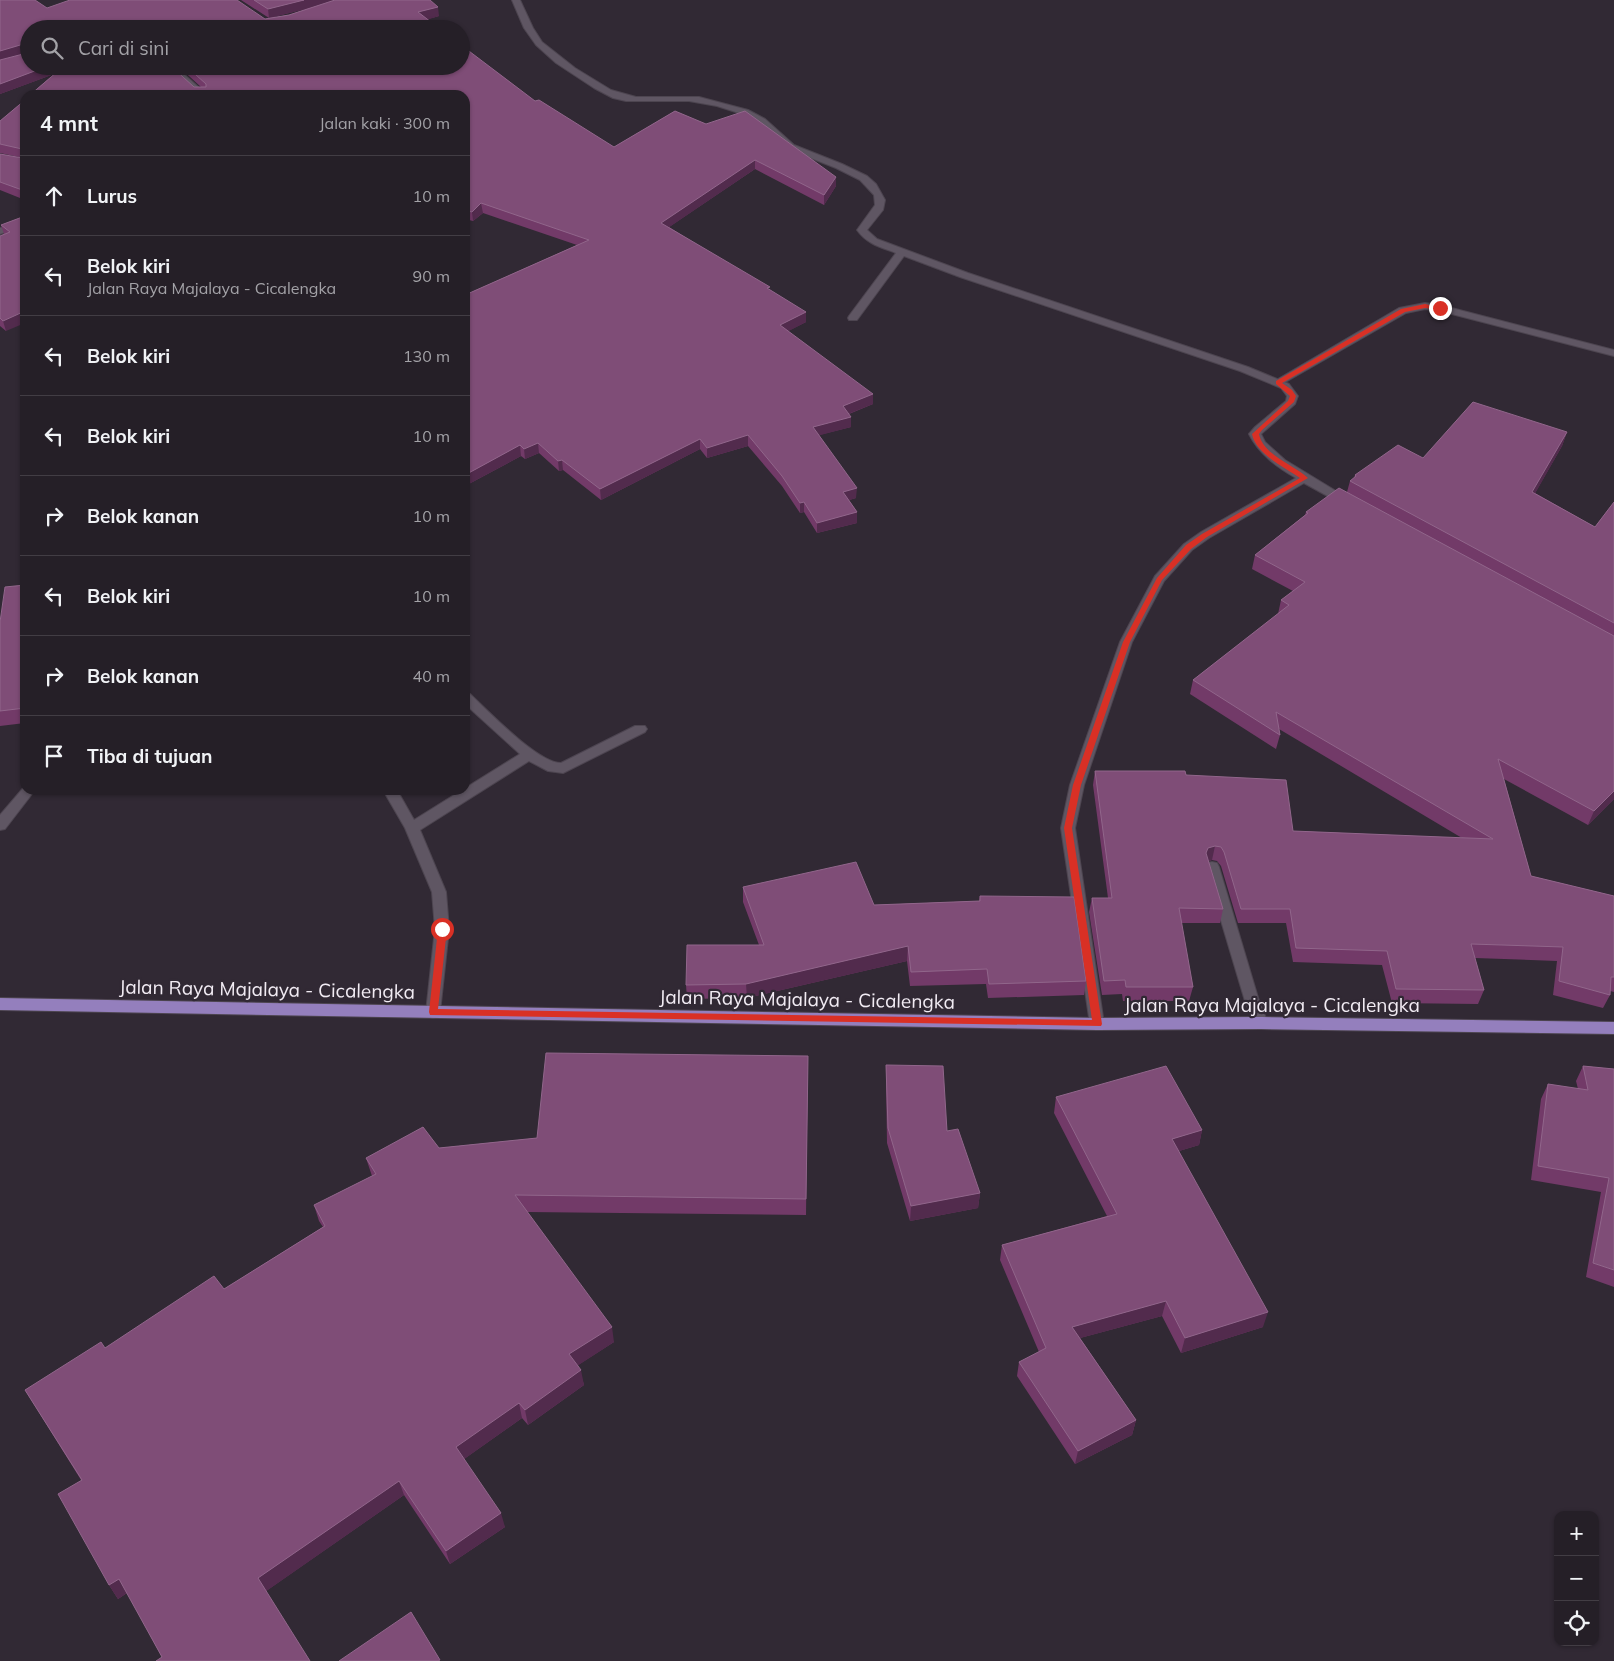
<!DOCTYPE html>
<html lang="id">
<meta charset="utf-8">
<style>
body{margin:0;font-family:Mulish,sans-serif;background:#312c33;color:#f1f3f6}
.controls{position:absolute;right:15px;bottom:15px;display:grid;overflow:hidden;border-radius:10px;box-shadow:0 1px 4px #0004}
.controls button{width:45px;height:45px;display:grid;place-items:center;padding:0;border:0;border-bottom:1px solid #423d44;background:#251f27;color:#f1f3f6;font:25px sans-serif}
.stop{position:absolute;width:15px;height:15px;margin:-11px;border:4px solid #d93025;border-radius:50%;background:#fff}
.stop.end{background:#d93025;border-color:#fff;box-shadow:0 1px 5px #0008}
.list{margin:0;padding:0;list-style:none}
h2{display:flex;justify-content:space-between;align-items:center;height:65px;margin:0;padding:0 20px;font-size:21px}
h2 small{font-size:16px;font-weight:400;color:#a3a2a7}
.list li{display:grid;grid-template-columns:32px 1fr auto;gap:15px;align-items:center;box-sizing:border-box;height:80px;padding:0 20px;border-top:1px solid #423d44}
.list b{display:block;font-size:19px;white-space:nowrap}
.list p{margin:0;font-size:16px;white-space:nowrap;color:#a3a2a7}
.list em{font-size:16px;font-style:normal;color:#a3a2a7}
.icon{flex:none;width:28px;height:28px;fill:none;stroke:currentColor;stroke-width:2;stroke-linecap:round;stroke-linejoin:round}
.map{position:relative;flex:none;width:1614px;height:1661px;overflow:hidden}
.search{position:absolute;background:#251f27;box-shadow:0 1px 4px #0004;left:20px;top:20px;width:450px;height:55px;display:flex;align-items:center;gap:12px;box-sizing:border-box;padding:0 18px;border-radius:28px;color:#a3a2a7;font-size:19px}
.panel{position:absolute;background:#251f27;box-shadow:0 1px 4px #0004;left:20px;top:90px;width:450px;height:705px;border-radius:15px}
.map>svg:first-child{display:block}
.lines{fill:none;stroke-linecap:round;stroke-linejoin:round}
.service-casing{stroke:#4d4550;stroke-width:2}
.minor-casing{stroke:#4d4550;stroke-width:2}
.primary-casing{stroke:#4d4550;stroke-width:2}
.service{fill:#5f5663;fill-rule:evenodd}
.minor{fill:#5f5663;fill-rule:evenodd}
.primary{fill:#947fbd;fill-rule:evenodd}
.wall{fill:#723a68;fill-rule:evenodd}
.shaded-wall{fill:#522b4d}
.building{fill:#7f4d77;stroke:#91668b}
.route{fill:#d93025}
.labels{text-anchor:middle;stroke-width:4.5;stroke-linejoin:round;paint-order:stroke}
.street-label{font-size:19px;fill:#f1ebf3;stroke:#312934}
</style>
<div class="map">
<svg width="1614" height="1661" viewBox="0 0 1614 1661">
<rect width="100%" height="100%" fill="#312934"/>
<g class="lines">
<defs>
<path id="service" d="M 1425,303 L 1440,305 L 1614,350 L 1614,356 L 1440,311 L 1425,309 L 1406,313 L 1282,384 L 1274,384 L 1273,382 L 1399,308 Z"/>
<path id="minor" d="M 512,0 L 520,0 L 533,28 L 542,42 L 575,68 L 611,90 L 636,97 L 699,97 L 748,110 L 765,119 L 794,145 L 842,164 L 867,176 L 876,184 L 885,200 L 883,210 L 867,230 L 877,239 L 968,273 L 1248,367 L 1289,384 L 1298,396 L 1295,404 L 1261,434 L 1265,442 L 1285,460 L 1354,502 L 1348,506 L 1344,505 L 1304,483 L 1209,538 L 1192,550 L 1164,581 L 1132,642 L 1084,785 L 1075,828 L 1104,1024 L 1102,1028 L 1097,1030 L 1092,1028 L 1090,1024 L 1061,828 L 1070,785 L 1120,642 L 1155,576 L 1184,544 L 1201,532 L 1296,478 C 1277,467 1259,454 1249,434 L 1255,427 L 1286,401 L 1287,396 L 1281,388 L 1240,371 L 960,277 L 904,256 L 857,320 L 849,320 L 848,318 L 849,316 L 896,253 C 880,247 867,244 857,230 L 875,205 L 874,195 L 860,180 L 836,168 L 788,149 L 759,122 L 742,114 L 717,106 L 689,101 L 626,101 L 613,98 L 594,88 L 556,63 L 536,45 L 524,28 Z
M 165,66 L 175,66 L 207,95 L 197,95 Z
M 25,219 L 25,225 L 0,234 L 0,228 Z
M 465,693 L 470,694 C 488,711 538,763 561,763 L 635,726 L 645,726 L 647,729 L 645,732 L 563,773 L 548,771 L 529,761 L 420,830 L 446,892 L 449,929 L 440,1012 L 438,1016 L 433,1018 L 428,1016 L 426,1012 L 435,929 L 432,892 L 405,828 L 383,790 L 397,790 L 414,820 L 520,754 L 465,704 Z
M 25,786 L 25,790 L 35,790 L 5,829 L 0,830 L 0,815 Z
M 1212,862 L 1217,863 L 1219,867 L 1259,1001 L 1268,1023 L 1266,1027 L 1261,1029 L 1256,1027 L 1245,1001 L 1205,867 L 1207,863 Z"/>
<path id="primary" d="M 0,998 L 1097,1018 L 1261,1017 L 1614,1022 L 1614,1034 L 1261,1029 L 1097,1030 L 0,1010 Z"/>
</defs>
<!-- service casing -->
<use href="#service" class="service-casing"/>
<!-- minor casing -->
<use href="#minor" class="minor-casing"/>
<!-- primary casing -->
<use href="#primary" class="primary-casing"/>
<!-- service -->
<use href="#service" class="service"/>
<!-- minor -->
<use href="#minor" class="minor"/>
<!-- primary -->
<use href="#primary" class="primary"/>
</g>
<!-- wall -->
<path class="wall" d="M 0,0 L 47,8 L 265,19 L 269,18 L 241,0 L 430,0 L 439,16 L 428,19 L 29,29 L 194,87 L 201,87 L 178,66 L 461,66 L 535,101 L 614,147 L 675,111 L 836,186 L 824,205 L 755,169 L 669,227 L 770,290 L 806,322 L 788,331 L 873,404 L 849,414 L 851,427 L 819,435 L 856,498 L 849,500 L 857,512 L 857,523 L 817,533 L 804,512 L 800,513 L 782,486 L 748,446 L 707,458 L 700,449 L 601,500 L 563,470 L 559,471 L 539,453 L 525,459 L 521,456 L 465,486 L 465,295 L 577,245 L 483,213 L 473,221 L 465,219 L 465,95 L 30,95 L 54,74 L 0,94 ZM 309,8 L 289,15 L 269,18 Z
M 25,100 L 25,200 L 0,190 L 0,154 L 22,158 L 23,158 L 0,153 L 0,121 Z
M 25,216 L 6,331 L 0,326 L 0,236 L 4,234 L 1,225 Z
M 1567,432 L 1562,446 L 1535,493 L 1595,527 L 1614,502 L 1614,799 L 1588,825 L 1504,779 L 1531,876 L 1614,896 L 1614,992 L 1610,991 L 1610,995 L 1603,1008 L 1553,995 L 1557,961 L 1475,958 L 1484,990 L 1478,1004 L 1392,1003 L 1382,965 L 1293,962 L 1286,923 L 1238,923 L 1221,866 L 1217,861 L 1212,860 L 1209,861 L 1223,909 L 1220,923 L 1181,923 L 1193,987 L 1189,1001 L 1123,1001 L 1122,994 L 1102,995 L 1089,912 L 1092,898 L 1108,898 L 1093,785 L 1095,771 L 1186,775 L 1293,831 L 1462,838 L 1279,729 L 1280,735 L 1276,749 L 1190,694 L 1193,680 L 1278,614 L 1281,600 L 1293,591 L 1252,569 L 1255,555 L 1305,515 L 1306,512 L 1347,492 L 1350,481 L 1354,478 L 1355,475 L 1423,458 Z
M 25,585 L 25,723 L 0,726 L 0,622 Z
M 743,887 L 874,905 L 979,901 L 980,896 L 1086,981 L 1084,995 L 988,998 L 986,984 L 910,986 L 907,961 L 747,998 L 687,999 L 686,985 L 759,945 L 743,902 Z
M 808,1056 L 806,1215 L 527,1212 L 614,1342 L 578,1365 L 584,1385 L 528,1425 L 522,1418 L 464,1459 L 505,1527 L 450,1564 L 404,1495 L 266,1591 L 162,1657 L 127,1593 L 118,1599 L 109,1585 L 81,1480 L 25,1390 L 105,1348 L 224,1289 L 323,1227 L 319,1221 L 314,1205 L 372,1176 L 366,1158 L 439,1148 L 537,1138 Z
M 886,1065 L 947,1131 L 980,1193 L 978,1208 L 910,1221 L 887,1143 L 886,1081 Z
M 1583,1066 L 1614,1069 L 1614,1287 L 1586,1277 L 1601,1192 L 1531,1180 L 1541,1099 L 1548,1084 L 1578,1089 L 1576,1081 Z
M 1056,1097 L 1202,1130 L 1199,1145 L 1179,1151 L 1263,1327 L 1181,1353 L 1162,1316 L 1080,1338 L 1136,1420 L 1132,1435 L 1075,1464 L 1017,1376 L 1019,1362 L 1039,1352 L 1000,1260 L 1002,1245 L 1107,1216 L 1054,1113 Z"/>
<!-- shaded-wall -->
<path class="shaded-wall" d="M 304,0 L 343,0 L 269,18 L 268,9 Z
M 438,7 L 439,16 L 420,22 L 418,12 Z
M 27,43 L 29,53 L 0,61 L 0,51 Z
M 48,66 L 76,66 L 0,94 L 0,84 Z
M 755,160 L 755,169 L 662,232 L 661,223 Z
M 836,177 L 836,186 L 824,205 L 824,195 Z
M 481,203 L 483,213 L 473,221 L 472,212 Z
M 25,311 L 25,323 L 6,331 L 3,321 Z
M 806,312 L 806,322 L 781,335 L 780,325 Z
M 873,394 L 873,404 L 843,416 L 843,406 Z
M 851,417 L 851,427 L 813,437 L 813,427 Z
M 1567,432 L 1562,446 L 1528,506 L 1532,492 Z
M 748,435 L 748,446 L 707,458 L 707,448 Z
M 700,439 L 700,449 L 601,500 L 600,489 Z
M 538,443 L 539,453 L 525,459 L 524,449 Z
M 520,445 L 521,456 L 465,486 L 465,475 Z
M 562,460 L 563,470 L 559,471 L 558,461 Z
M 857,488 L 856,498 L 843,502 L 843,492 Z
M 804,502 L 804,512 L 800,513 L 800,503 Z
M 857,512 L 857,523 L 817,533 L 817,523 Z
M 1614,791 L 1614,799 L 1588,825 L 1594,811 Z
M 1215,846 L 1212,860 L 1205,862 L 1206,853 L 1208,848 Z
M 908,946 L 907,961 L 747,998 L 746,984 Z
M 1202,1130 L 1199,1145 L 1169,1154 L 1172,1139 Z
M 980,1193 L 978,1208 L 910,1221 L 911,1206 Z
M 1166,1301 L 1162,1316 L 1069,1341 L 1072,1327 Z
M 1268,1312 L 1263,1327 L 1181,1353 L 1185,1338 Z
M 612,1327 L 614,1342 L 571,1370 L 569,1354 Z
M 581,1370 L 584,1385 L 528,1425 L 525,1410 Z
M 519,1403 L 522,1418 L 460,1462 L 456,1447 Z
M 1136,1420 L 1132,1435 L 1075,1464 L 1078,1451 Z
M 399,1481 L 404,1495 L 265,1592 L 258,1578 Z
M 501,1513 L 505,1527 L 450,1564 L 446,1551 Z
M 119,1579 L 127,1593 L 118,1599 L 109,1585 Z"/>
<!-- building -->
<path class="building" d="M 0,0 L 35,0 L 47,8 L 70,0 L 237,0 L 265,19 L 289,15 L 335,0 L 430,0 L 438,7 L 418,12 L 440,29 L 29,29 L 29,66 L 48,66 L 0,84 L 0,60 L 27,53 L 27,43 L 0,51 Z
M 254,0 L 304,0 L 268,9 Z
M 461,45 L 535,101 L 539,100 L 614,147 L 675,111 L 706,124 L 745,111 L 836,177 L 824,195 L 755,160 L 661,223 L 770,287 L 767,288 L 806,312 L 780,325 L 873,394 L 843,406 L 851,417 L 813,427 L 857,488 L 843,492 L 857,512 L 817,523 L 804,502 L 800,503 L 782,476 L 748,435 L 707,448 L 700,439 L 600,489 L 562,460 L 558,461 L 538,443 L 524,449 L 520,445 L 465,475 L 465,295 L 589,240 L 481,203 L 472,212 L 465,210 L 465,95 L 30,95 L 64,66 L 171,66 L 194,87 L 206,87 L 206,84 L 186,66 L 461,66 Z
M 25,100 L 25,191 L 0,182 L 0,154 L 22,158 L 24,156 L 22,149 L 0,144 L 0,121 Z
M 25,216 L 25,311 L 3,321 L 0,318 L 0,236 L 10,232 L 1,225 Z
M 1473,402 L 1567,432 L 1532,492 L 1595,527 L 1614,502 L 1614,623 L 1350,481 L 1356,476 L 1355,475 L 1398,445 L 1423,458 Z
M 1339,488 L 1614,636 L 1614,791 L 1594,811 L 1498,759 L 1531,876 L 1614,896 L 1614,977 L 1611,977 L 1610,995 L 1559,981 L 1563,947 L 1471,944 L 1484,990 L 1396,989 L 1387,951 L 1296,948 L 1290,909 L 1241,909 L 1224,852 L 1221,847 L 1215,846 L 1208,848 L 1206,853 L 1223,909 L 1179,908 L 1193,987 L 1126,987 L 1125,980 L 1104,981 L 1092,898 L 1112,898 L 1095,771 L 1185,771 L 1186,775 L 1286,780 L 1293,831 L 1493,839 L 1276,712 L 1280,735 L 1193,680 L 1289,605 L 1281,600 L 1305,582 L 1255,555 L 1308,513 L 1306,512 Z
M 25,585 L 25,708 L 0,711 L 0,622 L 5,587 Z
M 856,862 L 874,905 L 980,901 L 980,896 L 1074,897 L 1086,981 L 989,984 L 987,969 L 911,972 L 908,946 L 746,984 L 686,985 L 687,945 L 764,945 L 743,887 Z
M 546,1053 L 808,1056 L 806,1199 L 515,1195 L 612,1327 L 569,1354 L 581,1370 L 525,1410 L 519,1403 L 456,1447 L 501,1513 L 446,1551 L 399,1481 L 258,1578 L 310,1661 L 156,1661 L 162,1657 L 119,1579 L 109,1585 L 58,1494 L 82,1480 L 25,1390 L 101,1342 L 105,1348 L 214,1276 L 224,1289 L 325,1226 L 314,1205 L 376,1174 L 366,1158 L 423,1127 L 439,1148 L 537,1138 Z
M 886,1065 L 943,1066 L 947,1131 L 958,1129 L 980,1193 L 911,1206 L 888,1128 Z
M 1166,1066 L 1202,1130 L 1172,1139 L 1268,1312 L 1185,1338 L 1166,1301 L 1072,1327 L 1136,1420 L 1078,1451 L 1019,1362 L 1046,1348 L 1002,1245 L 1117,1214 L 1056,1097 Z
M 1583,1066 L 1614,1069 L 1614,1270 L 1593,1263 L 1609,1178 L 1538,1166 L 1548,1084 L 1588,1090 Z
M 411,1612 L 440,1660 L 438,1661 L 339,1661 Z"/>
<!-- route -->
<path class="route" d="M 1425,304 L 1443,308 L 1440,310 L 1425,308 L 1405,312 L 1282,383 L 1292,390 L 1296,396 L 1294,402 L 1262,430 L 1259,434 C 1263,455 1294,465 1308,478 L 1207,537 L 1191,549 L 1162,580 L 1130,642 L 1081,785 L 1072,828 L 1102,1024 L 1101,1026 L 430,1015 L 429,1012 L 438,929 L 442,926 L 447,929 L 438,1009 L 1092,1020 L 1064,828 L 1073,785 L 1123,642 L 1157,578 L 1186,545 L 1202,534 L 1300,478 C 1284,467 1256,454 1252,434 L 1288,401 L 1290,396 L 1276,384 L 1276,381 L 1401,309 Z"/>
<g class="labels">
<!-- street labels -->
<g class="street-label">
<text transform="translate(267 989) rotate(1)" y="7">Jalan Raya Majalaya - Cicalengka</text>
<text transform="translate(807 999) rotate(1)" y="7">Jalan Raya Majalaya - Cicalengka</text>
<text x="1272" y="1012">Jalan Raya Majalaya - Cicalengka</text>
</g>
</g>
</svg>
<div class="controls">
<button>+</button>
<button>−</button>
<button><svg class="icon" aria-label="locate" viewBox="0 0 24 24"><circle cx="12" cy="12" r="6"/><path d="M12 2v4M12 18v4M2 12h4M18 12h4"/></svg></button>
</div>
<div class="stop" style="left:442px;top:929px"></div>
<div class="stop end" style="left:1440px;top:308px"></div>
<div class="search"><svg class="icon" aria-label="search" viewBox="0 0 24 24"><circle cx="10" cy="10" r="6"/><path d="M15 15l6 6"/></svg>Cari di sini</div>
<section class="panel">
<h2>4 mnt<small>Jalan kaki · 300 m</small></h2>
<ul class="list">
<li><svg class="icon" aria-label="ahead" viewBox="0 0 24 24"><path d="M12 20V5M6 11l6-6 6 6"/></svg><div><b>Lurus</b></div><em>10 m</em></li>
<li><svg class="icon" aria-label="left" viewBox="0 0 24 24"><path d="M17 20v-9H6M10 6l-5 5 5 5"/></svg><div><b>Belok kiri</b><p>Jalan Raya Majalaya - Cicalengka</p></div><em>90 m</em></li>
<li><svg class="icon" aria-label="left" viewBox="0 0 24 24"><path d="M17 20v-9H6M10 6l-5 5 5 5"/></svg><div><b>Belok kiri</b></div><em>130 m</em></li>
<li><svg class="icon" aria-label="left" viewBox="0 0 24 24"><path d="M17 20v-9H6M10 6l-5 5 5 5"/></svg><div><b>Belok kiri</b></div><em>10 m</em></li>
<li><svg class="icon" aria-label="right" viewBox="0 0 24 24"><path d="M7 20v-9h11M14 6l5 5-5 5"/></svg><div><b>Belok kanan</b></div><em>10 m</em></li>
<li><svg class="icon" aria-label="left" viewBox="0 0 24 24"><path d="M17 20v-9H6M10 6l-5 5 5 5"/></svg><div><b>Belok kiri</b></div><em>10 m</em></li>
<li><svg class="icon" aria-label="right" viewBox="0 0 24 24"><path d="M7 20v-9h11M14 6l5 5-5 5"/></svg><div><b>Belok kanan</b></div><em>40 m</em></li>
<li><svg class="icon" aria-label="arrive" viewBox="0 0 24 24"><path d="M6 21V4h12l-3 4 3 4H6"/></svg><div><b>Tiba di tujuan</b></div></li>
</ul>
</section>
</div>
